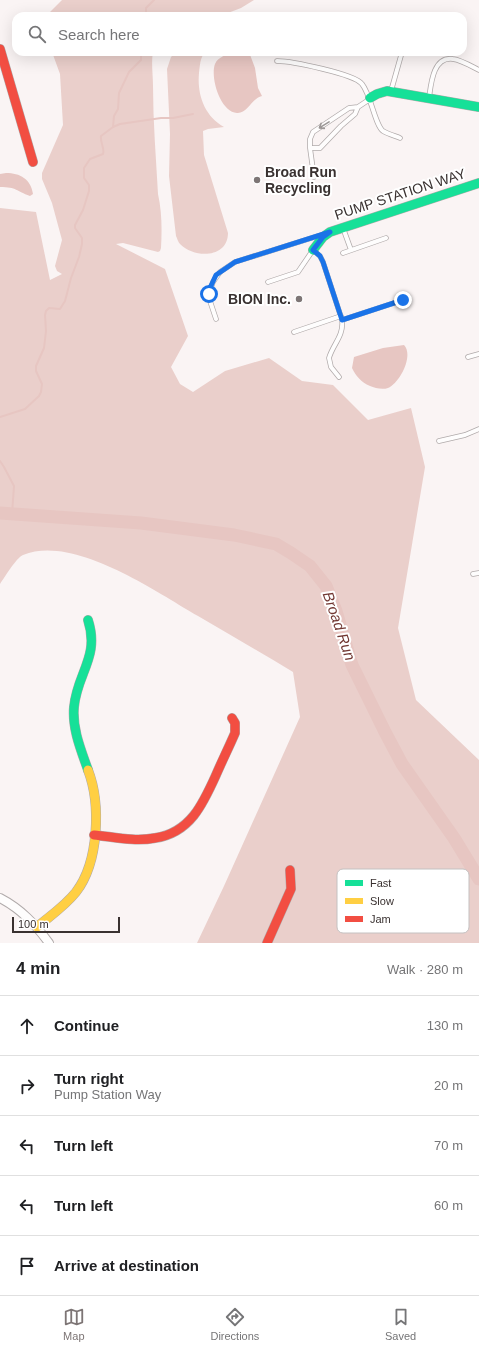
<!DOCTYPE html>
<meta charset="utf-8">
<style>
body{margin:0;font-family:Arial,sans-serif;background:#f2f2f2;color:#202124}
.scale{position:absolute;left:12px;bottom:10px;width:108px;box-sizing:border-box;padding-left:4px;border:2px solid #393130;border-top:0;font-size:11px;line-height:14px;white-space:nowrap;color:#393130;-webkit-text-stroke:3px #fff;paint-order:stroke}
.stop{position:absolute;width:12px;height:12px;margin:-9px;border:3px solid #1a73e8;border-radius:50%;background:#fff}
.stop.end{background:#1a73e8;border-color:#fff;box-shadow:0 1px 4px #0008}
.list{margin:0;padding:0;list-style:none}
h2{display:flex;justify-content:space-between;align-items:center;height:52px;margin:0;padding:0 16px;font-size:17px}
h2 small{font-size:13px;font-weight:400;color:#757577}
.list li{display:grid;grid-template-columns:26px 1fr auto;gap:12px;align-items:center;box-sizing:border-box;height:60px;padding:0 16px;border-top:1px solid #e0e0e0}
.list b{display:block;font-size:15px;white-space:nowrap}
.list p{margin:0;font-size:13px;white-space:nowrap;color:#757577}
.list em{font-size:13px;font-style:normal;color:#757577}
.icon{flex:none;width:22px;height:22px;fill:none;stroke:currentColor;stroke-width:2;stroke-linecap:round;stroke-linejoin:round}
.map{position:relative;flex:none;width:479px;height:943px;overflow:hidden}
.search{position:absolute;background:#fff;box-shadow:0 4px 16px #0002;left:12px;right:12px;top:12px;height:44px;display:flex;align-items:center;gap:10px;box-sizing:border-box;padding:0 14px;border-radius:12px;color:#757577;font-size:15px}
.sheet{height:352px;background:#fff}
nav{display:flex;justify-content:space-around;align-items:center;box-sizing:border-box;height:56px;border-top:1px solid #e0e0e0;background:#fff;font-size:11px;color:#757577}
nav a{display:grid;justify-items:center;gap:2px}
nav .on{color:#7d7575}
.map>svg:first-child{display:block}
.forest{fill:#eacfcb}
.water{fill:#e7c6c2}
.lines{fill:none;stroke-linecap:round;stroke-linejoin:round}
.stream{stroke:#e7c6c2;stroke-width:2}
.river{stroke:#e7c6c2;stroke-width:13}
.lane-casing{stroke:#b0aaaa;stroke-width:5.5}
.street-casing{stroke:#b0aaaa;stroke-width:10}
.fast-casing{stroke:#b0aaaa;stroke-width:10}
.slow-casing{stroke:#b0aaaa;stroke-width:10}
.jam-casing{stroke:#b0aaaa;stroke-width:10}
.lane{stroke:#fefdfd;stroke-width:4}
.street{stroke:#fefdfd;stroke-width:8}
.fast{stroke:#16e098;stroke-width:9}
.slow{stroke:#ffcf43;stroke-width:9}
.jam{stroke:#f24e42;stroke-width:9}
.oneway{stroke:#9c9796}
.route{stroke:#1a73e8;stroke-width:5}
.poi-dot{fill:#7d7575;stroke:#fff;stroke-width:1.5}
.labels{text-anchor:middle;stroke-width:4;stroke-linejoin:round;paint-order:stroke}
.poi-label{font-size:14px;font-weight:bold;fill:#393130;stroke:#fff;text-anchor:start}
.street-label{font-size:14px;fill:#393130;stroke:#fff}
.water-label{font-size:15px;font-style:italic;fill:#723833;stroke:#fff}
.key{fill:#fff;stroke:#c4c1c1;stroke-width:1}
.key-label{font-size:11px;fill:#393130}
</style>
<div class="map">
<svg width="479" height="943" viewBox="0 0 479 943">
<rect width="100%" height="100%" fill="#faf4f4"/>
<!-- forest -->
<path class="forest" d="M 62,0 L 254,0 L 241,8 L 220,16 L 46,16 Z
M 52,52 L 153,52 C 151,63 153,74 153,86 C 153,122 156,158 158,194 C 162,212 162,230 161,248 L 160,251 L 158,252 L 123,243 L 116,244 L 165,269 L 188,336 L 171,367 L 180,384 L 193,392 L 225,371 L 269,358 L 302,381 L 333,385 L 368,420 L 411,408 L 425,467 L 398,628 L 416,700 L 479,760 L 479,943 L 197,943 L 224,886 L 300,717 L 293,672 C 262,653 230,635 198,616 C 155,591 73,534 23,555 C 16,558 5,577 0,584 L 0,208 L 36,212 L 50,280 L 62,274 L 57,271 L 55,266 L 62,240 L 52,203 L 42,179 L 42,173 L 63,125 L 60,74 Z
M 176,52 L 205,52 C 200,58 200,65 199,73 C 197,94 204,116 224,127 L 208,129 L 203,131 L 204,155 L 228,233 C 228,258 195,259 180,244 C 178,242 177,238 176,236 L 169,176 L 170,134 L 167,69 L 171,57 Z"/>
<!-- water -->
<path class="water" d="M 233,52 L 249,52 L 255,68 L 258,88 L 262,96 C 252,98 247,114 237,113 C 220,112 210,77 215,64 C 218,57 226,55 233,52 Z
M 6,173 C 20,173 31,179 33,194 L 30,196 C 16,191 17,187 0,187 L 0,174 Z
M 404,345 C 414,355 400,383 388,388 C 382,390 375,388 370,386 C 361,382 356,376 352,368 L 354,357 L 383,348 Z"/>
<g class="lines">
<!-- stream -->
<path class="stream" d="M 146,16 L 146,8 L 154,0
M 113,127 L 120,124 L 161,118 L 173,118 L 193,114
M 0,417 L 25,409 L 39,396 L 41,392 L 42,384 L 36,371 L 36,366 L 44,348 L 46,331 L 45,315 L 46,311 L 49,308 L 60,309 L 65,301 L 71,278 L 79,257 L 82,244 L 82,238 L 75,228 L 75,225 L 83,210 L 89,191 L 89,185 L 84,178 L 84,168 L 90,159 L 103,154 C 105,148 100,143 101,136 L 113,127 L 114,116 L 118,109 L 119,93 L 129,72 L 141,60 L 141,52
M 0,461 L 4,467 L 14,486 L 12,514"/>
<!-- river -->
<path class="river" d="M 0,513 L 141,523 L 234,535 L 276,544 L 291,553 L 310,566 L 326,586 L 336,611 L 352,665 L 385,732 L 402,764 L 454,838 L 479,879"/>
<defs>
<path id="lane" d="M 277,61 C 291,61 355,74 362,84 C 371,95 375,125 383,131 C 388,134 395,136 400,138
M 391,91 L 402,52
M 429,98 C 431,84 433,56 453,59 C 461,60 471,66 479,70
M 358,107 L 355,114 L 341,126 L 320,148 L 310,148 L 310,139 L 313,132 L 349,108 L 358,107 L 370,99
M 310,148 L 314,177
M 343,228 L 351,250
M 343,253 L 386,238
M 268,282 L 298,272 L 313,250 L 320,256 L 323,262 L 342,320 L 403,300
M 216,319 L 209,298 L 209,294 L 213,282 L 220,272 L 235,262 L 321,235
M 294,332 L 341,316
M 468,357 L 479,354
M 339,377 L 331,367 L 329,358 C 333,344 344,336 342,320
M 439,441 L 465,435 L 479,429
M 473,574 L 479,573"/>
<path id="street" d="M 0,898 C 21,909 35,924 49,943"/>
<path id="fast" d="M 370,98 L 377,94 L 387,91 L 479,107
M 313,250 L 323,237 L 330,232 L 479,183
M 88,620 C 100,657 77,673 74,707 C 72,729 81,750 88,770"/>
<path id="slow" d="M 37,927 C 50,916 65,906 76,892 C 99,862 101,804 88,770"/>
<path id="jam" d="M 0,49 L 33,162
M 94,835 C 114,837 135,842 155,838 C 190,833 203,804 216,775 C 222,761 229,747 235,733 L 235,723 L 232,718
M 267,943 L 291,889 L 290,870"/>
</defs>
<!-- lane casing -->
<use href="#lane" class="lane-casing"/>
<!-- street casing -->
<use href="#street" class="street-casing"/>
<!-- fast casing -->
<use href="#fast" class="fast-casing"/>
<!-- slow casing -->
<use href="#slow" class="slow-casing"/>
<!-- jam casing -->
<use href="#jam" class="jam-casing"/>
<!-- lane -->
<use href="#lane" class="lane"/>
<!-- street -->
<use href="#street" class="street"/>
<!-- fast -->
<use href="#fast" class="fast"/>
<!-- slow -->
<use href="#slow" class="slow"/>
<!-- jam -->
<use href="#jam" class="jam"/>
</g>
<!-- one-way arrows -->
<defs><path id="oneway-shaft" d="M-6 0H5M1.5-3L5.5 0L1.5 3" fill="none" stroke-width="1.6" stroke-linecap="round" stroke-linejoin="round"/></defs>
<use class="oneway" href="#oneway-shaft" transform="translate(324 125) rotate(148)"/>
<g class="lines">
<!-- route -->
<path class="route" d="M 209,294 L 210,288 L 216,275 L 235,262 L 330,232 L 323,237 L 313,250 L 320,256 L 323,262 L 342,320 L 403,300"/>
</g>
<!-- markers -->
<g class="poi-dot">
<circle cx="257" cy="180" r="4"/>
<circle cx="299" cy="299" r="4"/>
</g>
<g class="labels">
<!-- poi labels -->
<g class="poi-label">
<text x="265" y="177">Broad Run<tspan x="265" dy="16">Recycling</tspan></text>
<text x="291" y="304" text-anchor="end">BION Inc.</text>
</g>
<!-- street labels -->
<g class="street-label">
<text transform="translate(400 194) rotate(-18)" y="5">PUMP STATION WAY</text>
</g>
<!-- water labels -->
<g class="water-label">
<text transform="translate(339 626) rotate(71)" y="5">Broad Run</text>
</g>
</g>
<!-- legend -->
<rect x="337" y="869" width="132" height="64" rx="6" class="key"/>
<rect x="345" y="880" width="18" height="6" fill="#16e098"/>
<rect x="345" y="898" width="18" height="6" fill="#ffcf43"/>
<rect x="345" y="916" width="18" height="6" fill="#f24e42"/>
<g class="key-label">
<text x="370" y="887">Fast</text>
<text x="370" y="905">Slow</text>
<text x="370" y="923">Jam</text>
</g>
</svg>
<div class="scale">100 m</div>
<div class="stop" style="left:209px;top:294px"></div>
<div class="stop end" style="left:403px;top:300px"></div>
<div class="search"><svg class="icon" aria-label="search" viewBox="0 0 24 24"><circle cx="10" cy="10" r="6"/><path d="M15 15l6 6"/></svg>Search here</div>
</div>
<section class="sheet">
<h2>4 min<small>Walk · 280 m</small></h2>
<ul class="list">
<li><svg class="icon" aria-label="ahead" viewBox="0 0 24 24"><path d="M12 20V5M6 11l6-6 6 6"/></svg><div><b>Continue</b></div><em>130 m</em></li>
<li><svg class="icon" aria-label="right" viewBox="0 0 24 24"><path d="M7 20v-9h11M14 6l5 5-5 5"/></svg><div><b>Turn right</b><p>Pump Station Way</p></div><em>20 m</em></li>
<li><svg class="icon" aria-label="left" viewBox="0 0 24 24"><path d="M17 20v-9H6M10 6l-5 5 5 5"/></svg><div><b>Turn left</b></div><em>70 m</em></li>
<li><svg class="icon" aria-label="left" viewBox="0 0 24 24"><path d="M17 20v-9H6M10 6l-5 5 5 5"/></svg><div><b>Turn left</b></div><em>60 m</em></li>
<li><svg class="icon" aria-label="arrive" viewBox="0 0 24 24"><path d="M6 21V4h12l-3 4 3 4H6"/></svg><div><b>Arrive at destination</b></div></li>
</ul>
</section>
<nav>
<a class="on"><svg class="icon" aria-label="map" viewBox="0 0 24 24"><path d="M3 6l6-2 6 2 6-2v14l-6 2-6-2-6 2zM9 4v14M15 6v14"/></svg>Map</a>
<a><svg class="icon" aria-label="directions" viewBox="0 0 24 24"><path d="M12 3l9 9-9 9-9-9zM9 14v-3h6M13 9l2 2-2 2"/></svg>Directions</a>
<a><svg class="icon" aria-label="saved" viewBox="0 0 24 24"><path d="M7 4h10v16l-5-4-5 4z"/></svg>Saved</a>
</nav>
